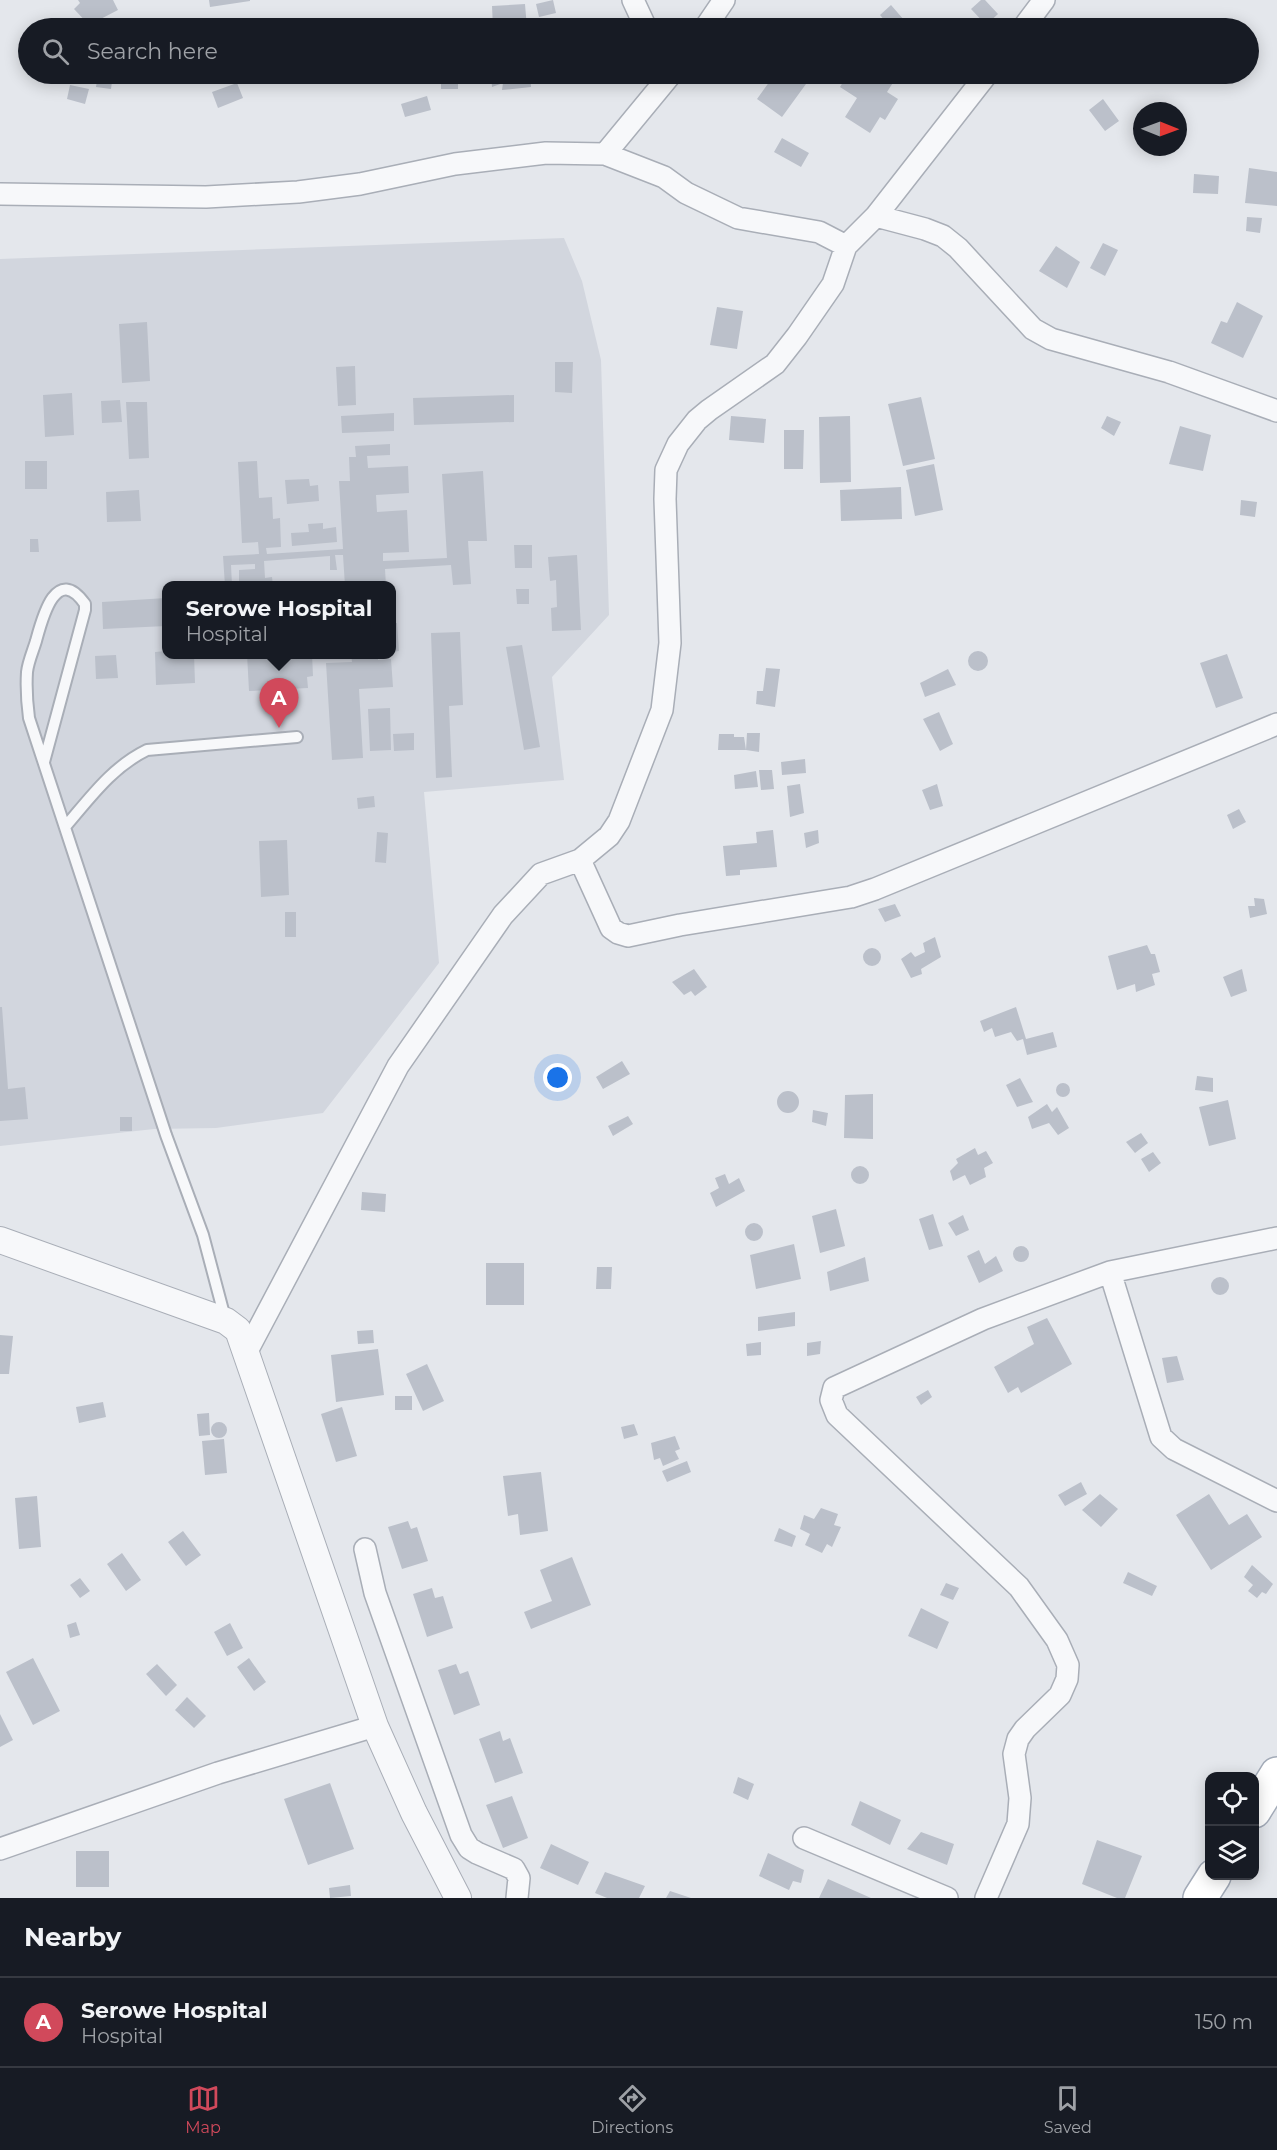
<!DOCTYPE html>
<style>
body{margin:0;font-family:Montserrat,sans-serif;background:#20242c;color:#f1f3f6}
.controls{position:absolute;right:18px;bottom:18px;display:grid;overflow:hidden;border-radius:12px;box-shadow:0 3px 15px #0003}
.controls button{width:54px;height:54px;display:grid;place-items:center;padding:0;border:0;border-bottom:2px solid #363941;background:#171b24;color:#f1f3f6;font:30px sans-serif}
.compass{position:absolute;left:1133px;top:102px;width:54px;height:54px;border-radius:50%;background:#171b24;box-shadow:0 3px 15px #0003;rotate:91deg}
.you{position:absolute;left:558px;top:1078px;width:21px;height:21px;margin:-15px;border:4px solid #fff;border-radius:50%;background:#1a73e8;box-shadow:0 0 0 9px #1a73e833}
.badge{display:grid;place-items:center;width:39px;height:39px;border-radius:50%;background:#d1495b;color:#fff;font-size:20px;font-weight:700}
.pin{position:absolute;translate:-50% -50px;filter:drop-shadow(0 2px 3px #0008)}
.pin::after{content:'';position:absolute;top:32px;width:21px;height:18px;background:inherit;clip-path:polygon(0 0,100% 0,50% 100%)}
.popup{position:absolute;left:162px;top:581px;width:234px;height:78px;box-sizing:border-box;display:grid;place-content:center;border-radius:12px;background:#171b24;filter:drop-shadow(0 2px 4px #0005);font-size:20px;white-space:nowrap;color:#9ea1a6}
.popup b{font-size:22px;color:#f1f3f6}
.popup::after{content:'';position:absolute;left:50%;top:100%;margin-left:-12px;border:12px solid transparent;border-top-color:#171b24}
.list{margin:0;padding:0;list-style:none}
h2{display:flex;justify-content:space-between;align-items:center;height:78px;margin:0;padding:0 24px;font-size:26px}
h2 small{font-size:20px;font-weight:400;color:#9ea1a6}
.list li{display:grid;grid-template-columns:39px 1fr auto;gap:18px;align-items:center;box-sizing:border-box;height:90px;padding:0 24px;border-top:2px solid #363941}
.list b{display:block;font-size:22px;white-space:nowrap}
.list p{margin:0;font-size:20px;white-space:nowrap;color:#9ea1a6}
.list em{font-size:20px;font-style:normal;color:#9ea1a6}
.icon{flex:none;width:33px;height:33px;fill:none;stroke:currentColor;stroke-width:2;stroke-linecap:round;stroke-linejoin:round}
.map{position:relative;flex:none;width:1277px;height:1898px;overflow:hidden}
.search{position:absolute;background:#171b24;box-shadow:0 3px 15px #0003;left:18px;right:18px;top:18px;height:66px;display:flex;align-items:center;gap:15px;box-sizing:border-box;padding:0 21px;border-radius:33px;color:#9ea1a6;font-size:22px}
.sheet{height:168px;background:#171b24}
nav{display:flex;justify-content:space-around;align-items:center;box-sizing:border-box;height:84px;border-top:2px solid #363941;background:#171b24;font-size:16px;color:#9ea1a6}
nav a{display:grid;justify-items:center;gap:3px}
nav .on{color:#d1495b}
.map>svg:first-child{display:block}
.built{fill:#d2d6de;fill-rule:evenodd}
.building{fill:#bbc0ca}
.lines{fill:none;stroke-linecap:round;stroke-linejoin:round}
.service-casing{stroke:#a9aeb7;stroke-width:14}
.minor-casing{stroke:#a9aeb7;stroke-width:24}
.tertiary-casing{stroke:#a9aeb7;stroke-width:28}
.primary-casing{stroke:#a3abb8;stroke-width:36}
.service{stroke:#f7f8fa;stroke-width:10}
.minor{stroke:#f7f8fa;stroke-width:21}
.tertiary{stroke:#f7f8fa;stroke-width:26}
.primary{stroke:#fff;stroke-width:33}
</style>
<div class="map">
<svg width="1277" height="1898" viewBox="0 0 1277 1898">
<rect width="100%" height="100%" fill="#e4e7ec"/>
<!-- built -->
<path class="built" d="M 564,238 L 582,281 L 601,360 L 609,615 L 552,677 L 564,780 L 424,792 L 439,963 L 323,1113 L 216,1128 L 154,1129 L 0,1146 L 0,259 ZM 166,586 L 392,586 L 392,654 L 166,654 Z"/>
<!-- building -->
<path class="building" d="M 78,0 L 113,0 L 118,10 L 89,25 L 74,9 L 80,3 Z
M 209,0 L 250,0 L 250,1 L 210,7 Z
M 553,0 L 556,13 L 539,17 L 536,4 Z
M 981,0 L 985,0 L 998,14 L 986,25 L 971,9 Z
M 525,4 L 527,28 L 493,28 L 492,6 Z
M 891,5 L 904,20 L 894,28 L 891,28 L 880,15 Z
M 219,19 L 220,28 L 199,28 L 198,22 Z
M 98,74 L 113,74 L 111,89 L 96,87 Z
M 441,74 L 458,74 L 458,89 L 441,89 Z
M 491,74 L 530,74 L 531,87 L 502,90 L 503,83 L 492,87 Z
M 775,74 L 792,74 L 806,84 L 782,117 L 757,99 Z
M 848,74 L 864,74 L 875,80 L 879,74 L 889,74 L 896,78 L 887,92 L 898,99 L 885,120 L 880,117 L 870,133 L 845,117 L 857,98 L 840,87 Z
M 237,83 L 243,98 L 218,108 L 212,92 Z
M 70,85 L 89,89 L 85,104 L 67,99 Z
M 427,96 L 431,110 L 405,117 L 401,104 Z
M 1103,99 L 1119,121 L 1105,131 L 1089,110 Z
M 782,138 L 809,153 L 801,167 L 774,152 Z
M 1249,168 L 1277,172 L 1277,206 L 1245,203 Z
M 1194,174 L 1219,176 L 1218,194 L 1193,193 Z
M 1247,217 L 1262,218 L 1260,233 L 1246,231 Z
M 1103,243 L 1118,250 L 1105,276 L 1090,268 Z
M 1056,246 L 1080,262 L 1067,288 L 1039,271 Z
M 1237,302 L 1263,316 L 1243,358 L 1211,343 L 1221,321 L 1227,323 Z
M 717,307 L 743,311 L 737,349 L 710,345 Z
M 147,322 L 150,381 L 122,383 L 119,324 Z
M 555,362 L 573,362 L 572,393 L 555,392 Z
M 355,366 L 356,405 L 338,406 L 336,367 Z
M 72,393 L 74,435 L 45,437 L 43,395 Z
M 514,395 L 514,422 L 414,425 L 413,398 Z
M 921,397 L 935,459 L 903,466 L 888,404 Z
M 120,400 L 122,422 L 102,423 L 101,401 Z
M 126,402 L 147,402 L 149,458 L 129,459 Z
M 394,413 L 394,431 L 342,433 L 341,416 Z
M 731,416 L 766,419 L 764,443 L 729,440 Z
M 850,416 L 851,482 L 820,483 L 819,417 Z
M 1107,416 L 1121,422 L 1114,436 L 1101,428 Z
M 1180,426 L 1211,435 L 1203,471 L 1169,464 Z
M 784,430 L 804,430 L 803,469 L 784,469 Z
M 390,444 L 390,455 L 367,456 L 368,468 L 408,466 L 409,493 L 376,495 L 377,512 L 407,510 L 409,552 L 383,553 L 383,561 L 447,558 L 442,474 L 483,471 L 487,541 L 468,541 L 471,584 L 453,585 L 451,565 L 385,569 L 386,586 L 345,586 L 343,555 L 335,555 L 337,570 L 330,570 L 330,556 L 264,561 L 265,578 L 272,577 L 273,586 L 239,586 L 239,570 L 255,569 L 255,564 L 231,565 L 232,586 L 225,586 L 223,556 L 259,554 L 258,542 L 242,543 L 238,462 L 257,461 L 259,498 L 272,497 L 273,519 L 280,518 L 281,547 L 266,548 L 267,554 L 343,549 L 339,481 L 350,481 L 349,457 L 356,457 L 355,446 Z
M 25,461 L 47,461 L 47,489 L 25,489 Z
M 934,464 L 943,510 L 915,516 L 906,470 Z
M 309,479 L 310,486 L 318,485 L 319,501 L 287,504 L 285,480 Z
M 901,487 L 902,519 L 841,521 L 840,490 Z
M 139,490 L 141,521 L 107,522 L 106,492 Z
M 1241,500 L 1257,502 L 1255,517 L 1240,515 Z
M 323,523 L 323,529 L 336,527 L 337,542 L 292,546 L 291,533 L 309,532 L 308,524 Z
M 30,539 L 38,539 L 39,552 L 30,552 Z
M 514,545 L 532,545 L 532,568 L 515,568 Z
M 577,555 L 581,630 L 552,631 L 551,608 L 557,607 L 556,580 L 550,581 L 548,557 Z
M 516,589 L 529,589 L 529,604 L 517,604 Z
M 166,598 L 166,626 L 103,629 L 102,602 Z
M 392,623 L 397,623 L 399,651 L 392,652 Z
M 460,632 L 463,705 L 449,706 L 452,777 L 436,778 L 431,633 Z
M 522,645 L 540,747 L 524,750 L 506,647 Z
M 166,651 L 166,654 L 194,654 L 195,683 L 156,685 L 155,652 Z
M968 661a10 10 0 1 1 20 0a10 10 0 1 1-20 0Z
M 247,654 L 312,654 L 313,676 L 307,677 L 308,688 L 249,691 Z
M 351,654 L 360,654 L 361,658 L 373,658 L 373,654 L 378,654 L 378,660 L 391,659 L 393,687 L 359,689 L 363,758 L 332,760 L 326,663 L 352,662 Z
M 1227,654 L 1243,698 L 1216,708 L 1200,663 Z
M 116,655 L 118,678 L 96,679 L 95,656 Z
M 766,668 L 780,669 L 775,707 L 756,704 L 757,691 L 763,691 Z
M 948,669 L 956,685 L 925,697 L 920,683 Z
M 390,708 L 391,750 L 370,751 L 368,709 Z
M 939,712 L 953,744 L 940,751 L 923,719 Z
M 414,733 L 414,750 L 394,751 L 393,734 Z
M 747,733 L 760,733 L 759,752 L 746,750 Z
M 719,734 L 734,734 L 734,737 L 744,737 L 746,750 L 718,750 Z
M 805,759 L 806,773 L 782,775 L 781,762 Z
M 759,770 L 772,770 L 774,789 L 761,790 Z
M 756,771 L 758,787 L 735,789 L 734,775 Z
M 800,784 L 804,813 L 790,817 L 787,786 Z
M 937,784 L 943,806 L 930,810 L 922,790 Z
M 374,796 L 375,807 L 358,809 L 357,798 Z
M 1239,809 L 1246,822 L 1233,829 L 1227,815 Z
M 773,830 L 777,867 L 740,870 L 740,875 L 726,876 L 723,846 L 757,843 L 756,832 Z
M 818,830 L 819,843 L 806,848 L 804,833 Z
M 377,832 L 388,833 L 386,863 L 375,862 Z
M 287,840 L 289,895 L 261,897 L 259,841 Z
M 1254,898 L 1264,899 L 1267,914 L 1250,918 L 1248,906 L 1255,906 Z
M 895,904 L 901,916 L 885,922 L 878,909 Z
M 285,912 L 296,912 L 296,937 L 285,937 Z
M 935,937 L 941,957 L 921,969 L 922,974 L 911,978 L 901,959 L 911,952 L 915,957 L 925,952 L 923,943 Z
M 1147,945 L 1151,954 L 1155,954 L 1160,972 L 1152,974 L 1155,985 L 1136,992 L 1135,984 L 1117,990 L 1108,956 Z
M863 957a9 9 0 1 1 18 0a9 9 0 1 1-18 0Z
M 694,969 L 707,987 L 695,996 L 691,991 L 684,995 L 672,982 Z
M 1242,969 L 1247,991 L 1231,997 L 1223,977 Z
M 0,1007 L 2,1007 L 8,1089 L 25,1087 L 28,1119 L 0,1121 Z
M 1016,1007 L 1026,1039 L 1053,1032 L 1057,1047 L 1027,1055 L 1023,1039 L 1017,1041 L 1011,1032 L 995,1037 L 992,1028 L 984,1032 L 980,1021 Z
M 622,1061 L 630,1074 L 603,1089 L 596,1077 Z
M 1197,1076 L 1213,1078 L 1213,1092 L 1195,1090 Z
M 1020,1078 L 1033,1102 L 1017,1107 L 1006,1085 Z
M1056 1090a7 7 0 1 1 14 0a7 7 0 1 1-14 0Z
M777 1102a11 11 0 1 1 22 0a11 11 0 1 1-22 0Z
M 873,1094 L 873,1139 L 844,1138 L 845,1095 Z
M 1228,1100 L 1236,1139 L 1209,1146 L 1199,1107 Z
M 1047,1104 L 1052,1112 L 1057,1107 L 1069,1128 L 1058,1135 L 1049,1123 L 1032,1129 L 1028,1117 Z
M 813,1110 L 828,1113 L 826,1126 L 812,1122 Z
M 628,1116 L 633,1124 L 613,1136 L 608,1126 Z
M 120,1117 L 132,1117 L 132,1131 L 120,1131 Z
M 1141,1133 L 1148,1143 L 1135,1153 L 1126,1142 Z
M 975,1148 L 978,1155 L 986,1151 L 993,1163 L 984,1168 L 986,1177 L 970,1185 L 965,1175 L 953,1181 L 950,1171 L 958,1163 L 956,1159 Z
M 1153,1152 L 1161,1163 L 1149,1172 L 1141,1159 Z
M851 1175a9 9 0 1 1 18 0a9 9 0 1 1-18 0Z
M 725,1174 L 729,1184 L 739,1178 L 745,1191 L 716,1207 L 710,1193 L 719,1188 L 715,1178 Z
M 362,1192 L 386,1194 L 385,1212 L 361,1210 Z
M 836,1209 L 845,1246 L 820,1253 L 812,1216 Z
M 933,1214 L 943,1246 L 929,1250 L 919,1219 Z
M 963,1215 L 969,1230 L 956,1236 L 948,1223 Z
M745 1232a9 9 0 1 1 18 0a9 9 0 1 1-18 0Z
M 794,1244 L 801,1279 L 756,1289 L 750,1255 Z
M1013 1254a8 8 0 1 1 16 0a8 8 0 1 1-16 0Z
M 979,1250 L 985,1264 L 996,1256 L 1003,1271 L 979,1283 L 967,1256 Z
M 865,1257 L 869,1281 L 830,1291 L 827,1272 Z
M 486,1263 L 524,1263 L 524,1305 L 486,1305 Z
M 597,1267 L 612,1267 L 611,1289 L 596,1289 Z
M1211 1286a9 9 0 1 1 18 0a9 9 0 1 1-18 0Z
M 795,1312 L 795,1326 L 758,1331 L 758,1317 Z
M 1047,1318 L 1072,1364 L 1021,1393 L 1018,1387 L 1008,1393 L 994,1367 L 1034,1344 L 1027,1327 Z
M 373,1330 L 374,1343 L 358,1344 L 357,1331 Z
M 0,1335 L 13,1336 L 9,1374 L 0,1374 Z
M 821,1341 L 820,1354 L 807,1356 L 807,1343 Z
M 761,1342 L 761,1355 L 747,1356 L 746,1344 Z
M 378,1349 L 384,1395 L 336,1402 L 331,1355 Z
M 1177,1356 L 1184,1380 L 1167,1383 L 1162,1358 Z
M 427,1364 L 444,1401 L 423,1411 L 406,1374 Z
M 928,1390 L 932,1397 L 921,1405 L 916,1397 Z
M 395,1396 L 412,1396 L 412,1410 L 395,1410 Z
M 103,1402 L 106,1417 L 79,1423 L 76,1407 Z
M 342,1407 L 357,1456 L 336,1462 L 321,1414 Z
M 209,1413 L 210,1435 L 199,1436 L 197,1414 Z
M211 1430a8 8 0 1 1 16 0a8 8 0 1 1-16 0Z
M 634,1424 L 638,1435 L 624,1439 L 621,1427 Z
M 675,1436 L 680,1449 L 675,1451 L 679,1459 L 663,1466 L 660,1458 L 654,1460 L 651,1443 Z
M 224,1439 L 227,1473 L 205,1475 L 202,1441 Z
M 687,1461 L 691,1472 L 667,1482 L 662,1471 Z
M 541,1472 L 548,1531 L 520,1535 L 518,1514 L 508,1516 L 503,1476 Z
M 1081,1482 L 1087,1494 L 1065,1506 L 1058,1495 Z
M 1100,1494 L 1118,1509 L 1101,1527 L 1082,1510 Z
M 1209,1494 L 1229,1525 L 1247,1514 L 1262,1537 L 1211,1570 L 1176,1515 Z
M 37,1496 L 41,1547 L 19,1549 L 15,1498 Z
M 821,1508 L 838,1514 L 834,1525 L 841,1527 L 832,1547 L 827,1544 L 822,1553 L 805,1545 L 810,1534 L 800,1529 L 804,1515 L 814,1519 Z
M 408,1521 L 411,1529 L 417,1527 L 428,1561 L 402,1569 L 388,1527 Z
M 779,1528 L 796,1536 L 792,1547 L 774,1541 Z
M 183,1531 L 201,1555 L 186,1566 L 168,1542 Z
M 122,1553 L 141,1580 L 126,1591 L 107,1564 Z
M 572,1557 L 591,1605 L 531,1629 L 524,1612 L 552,1601 L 540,1570 Z
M 1252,1565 L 1273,1584 L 1266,1594 L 1262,1592 L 1257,1598 L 1248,1591 L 1253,1585 L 1244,1577 Z
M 1128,1572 L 1157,1586 L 1152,1596 L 1123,1583 Z
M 80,1578 L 90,1591 L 80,1598 L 70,1585 Z
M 946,1583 L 959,1588 L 953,1600 L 940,1595 Z
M 432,1588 L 435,1598 L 443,1596 L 453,1628 L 427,1637 L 413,1594 Z
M 921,1608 L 949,1622 L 937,1649 L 908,1636 Z
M 76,1622 L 80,1635 L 70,1638 L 67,1625 Z
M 230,1623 L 243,1648 L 227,1656 L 214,1632 Z
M 33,1658 L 60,1711 L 33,1725 L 6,1672 Z
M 249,1658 L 266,1682 L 254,1691 L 237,1667 Z
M 157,1664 L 177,1685 L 166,1696 L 146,1674 Z
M 456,1664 L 460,1674 L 468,1671 L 480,1705 L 454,1715 L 438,1670 Z
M 187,1697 L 206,1716 L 194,1728 L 175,1710 Z
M 0,1714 L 13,1740 L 0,1747 Z
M 500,1731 L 503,1741 L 510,1738 L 523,1773 L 495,1783 L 479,1739 Z
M 738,1777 L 754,1784 L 748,1800 L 733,1793 Z
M 330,1783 L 354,1849 L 308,1865 L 284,1799 Z
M 512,1796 L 528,1838 L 503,1848 L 486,1805 Z
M 860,1801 L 901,1820 L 890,1845 L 851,1825 Z
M 921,1832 L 954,1844 L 947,1865 L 907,1849 Z
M 1097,1840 L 1142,1856 L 1125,1898 L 1117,1898 L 1082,1884 Z
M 551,1844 L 589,1862 L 578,1885 L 540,1868 Z
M 76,1851 L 109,1851 L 109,1887 L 76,1887 Z
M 768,1853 L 804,1870 L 801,1883 L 793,1881 L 789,1890 L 759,1876 Z
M 605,1872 L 645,1886 L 639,1898 L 607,1898 L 595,1893 Z
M 828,1879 L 871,1898 L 819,1898 Z
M 350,1885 L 351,1896 L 330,1898 L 329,1888 Z
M 670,1891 L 691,1898 L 666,1898 Z"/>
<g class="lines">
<defs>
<path id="service" d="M 44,762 L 85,610 L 85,604 C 56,563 42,619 36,641 C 33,651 28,662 27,672 C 26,688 27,703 29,718 L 166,1135 L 203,1235 L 225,1318
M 65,827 C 90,798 112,767 147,750 L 297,737"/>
<path id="minor" d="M 633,0 L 646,28
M 705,28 L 724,0
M 1023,28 L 1044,0
M 605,154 L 671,74
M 0,194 L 206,197 L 298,192 L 360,184 L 455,164 L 546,153 L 605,154 L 664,177 L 686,193 L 738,218 L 819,232 L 846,246
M 876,216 L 925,229 L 943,236 L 958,248 L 1033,329 L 1051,339 L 1169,372 L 1277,411
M 580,860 L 611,928 L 618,933 L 628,936 L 680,925 L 851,897 L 875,889 L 1277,724
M 1110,1272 L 1161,1437 L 1174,1449 L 1277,1501
M 246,1353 L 398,1066 L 503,915 L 541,874 L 580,860 L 609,836 L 619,821 L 662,710 L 670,643 L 665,499 L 666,470 L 678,444 L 697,420 L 709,410 L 775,364 L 797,336 L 833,284 L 846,246 L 876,216 L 987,74
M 365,1549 L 375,1593 L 461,1835 L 469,1848 L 477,1853 L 514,1869 L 519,1878 L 517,1898
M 804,1838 L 947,1898
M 0,1849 L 218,1773 L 375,1726
M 986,1898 L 1018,1824 L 1020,1798 L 1014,1754 L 1018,1739 L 1025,1729 L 1060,1695 L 1067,1679 L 1068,1665 L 1057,1640 L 1019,1587 L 837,1415 L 831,1400 L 834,1388 L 983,1319 L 1110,1272 L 1277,1238"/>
<path id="tertiary" d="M 0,1240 L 226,1321 L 238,1330 L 375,1726 L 414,1813 L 458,1898"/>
<path id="primary" d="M 1254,1811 L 1277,1774
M 1200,1898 L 1214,1876"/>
</defs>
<!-- service casing -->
<use href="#service" class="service-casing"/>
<!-- minor casing -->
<use href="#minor" class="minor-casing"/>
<!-- tertiary casing -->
<use href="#tertiary" class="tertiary-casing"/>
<!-- primary casing -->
<use href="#primary" class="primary-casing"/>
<!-- service -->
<use href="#service" class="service"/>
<!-- minor -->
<use href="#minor" class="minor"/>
<!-- tertiary -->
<use href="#tertiary" class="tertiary"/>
<!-- primary -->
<use href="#primary" class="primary"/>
</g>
</svg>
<div class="controls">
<button><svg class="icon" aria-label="locate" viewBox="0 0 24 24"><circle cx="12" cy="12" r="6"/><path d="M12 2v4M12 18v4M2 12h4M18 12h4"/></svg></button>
<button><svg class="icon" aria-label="layers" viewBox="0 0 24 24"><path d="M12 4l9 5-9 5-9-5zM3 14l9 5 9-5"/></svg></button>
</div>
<svg class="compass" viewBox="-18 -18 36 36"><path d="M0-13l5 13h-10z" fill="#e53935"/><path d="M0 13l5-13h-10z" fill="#9ea1a6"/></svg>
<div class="you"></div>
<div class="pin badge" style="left:279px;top:728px">A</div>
<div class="popup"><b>Serowe Hospital</b>Hospital</div>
<div class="search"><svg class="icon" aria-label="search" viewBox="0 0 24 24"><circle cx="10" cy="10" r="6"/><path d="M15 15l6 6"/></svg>Search here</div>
</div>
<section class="sheet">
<h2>Nearby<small></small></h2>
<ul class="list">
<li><span class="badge">A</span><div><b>Serowe Hospital</b><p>Hospital</p></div><em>150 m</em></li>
</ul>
</section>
<nav>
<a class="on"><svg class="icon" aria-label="map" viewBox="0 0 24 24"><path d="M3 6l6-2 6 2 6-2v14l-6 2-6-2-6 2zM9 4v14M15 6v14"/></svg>Map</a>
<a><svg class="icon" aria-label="directions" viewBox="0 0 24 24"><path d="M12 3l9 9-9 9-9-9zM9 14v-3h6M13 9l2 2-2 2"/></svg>Directions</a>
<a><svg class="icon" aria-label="saved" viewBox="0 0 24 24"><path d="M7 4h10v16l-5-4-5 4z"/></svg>Saved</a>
</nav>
